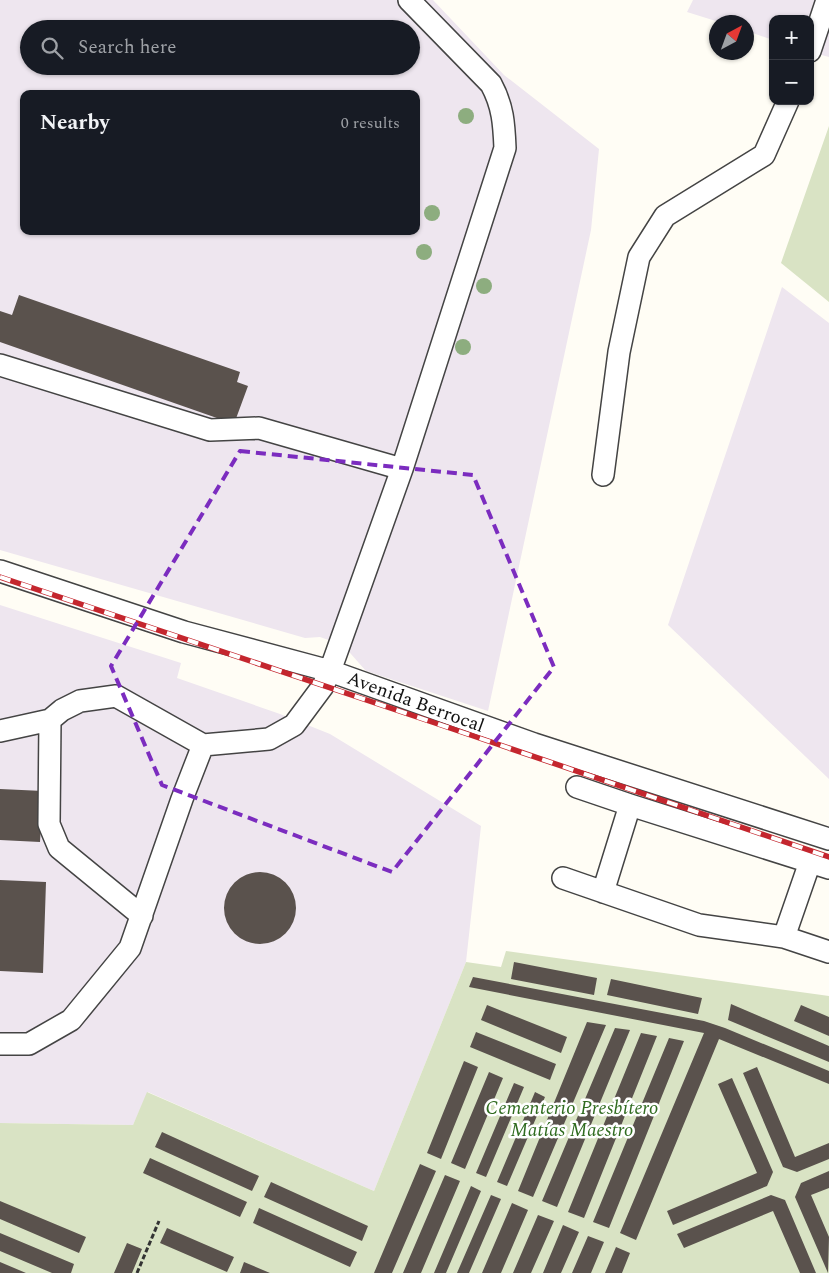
<!DOCTYPE html>
<meta charset="utf-8">
<style>
body{margin:0;font-family:Spectral,serif;background:#20242c;color:#f1f3f6}
.controls{position:absolute;right:15px;top:15px;display:grid;overflow:hidden;border-radius:10px;box-shadow:0 1px 4px #0004}
.controls button{width:45px;height:45px;display:grid;place-items:center;padding:0;border:0;border-bottom:1px solid #363941;background:#171b24;color:#f1f3f6;font:25px sans-serif}
.compass{position:absolute;left:709px;top:15px;width:45px;height:45px;border-radius:50%;background:#171b24;box-shadow:0 1px 4px #0004;rotate:41deg}
.list{margin:0;padding:0;list-style:none}
h2{display:flex;justify-content:space-between;align-items:center;height:65px;margin:0;padding:0 20px;font-size:21px}
h2 small{font-size:16px;font-weight:400;color:#9ea1a6}
.icon{flex:none;width:28px;height:28px;fill:none;stroke:currentColor;stroke-width:2;stroke-linecap:round;stroke-linejoin:round}
.map{position:relative;flex:none;width:829px;height:1273px;overflow:hidden}
.search{position:absolute;background:#171b24;box-shadow:0 1px 4px #0004;left:20px;top:20px;width:400px;height:55px;display:flex;align-items:center;gap:12px;box-sizing:border-box;padding:0 18px;border-radius:28px;color:#9ea1a6;font-size:19px}
.panel{position:absolute;background:#171b24;box-shadow:0 1px 4px #0004;left:20px;top:90px;width:400px;height:145px;border-radius:10px}
.map>svg:first-child{display:block}
.industrial{fill:#eee6ef;fill-rule:evenodd}
.cemetery{fill:#d9e3c4}
.building{fill:#5a524d}
.lines{fill:none;stroke-linecap:round;stroke-linejoin:round}
.minor-casing{stroke:#444;stroke-width:24}
.path{stroke:#333;stroke-width:3;stroke-dasharray:5 2.5;stroke-linecap:butt}
.minor{stroke:#fff;stroke-width:21}
.rail-casing{stroke:#c4262e;stroke-width:5.5}
.rail{stroke:#fff;stroke-width:4;stroke-dasharray:11;stroke-linecap:butt}
.tree{fill:#8dad7f}
.marked{fill:none;stroke:#7b2cbf;stroke-width:4;stroke-dasharray:10 6;stroke-linejoin:round}
.labels{text-anchor:middle;stroke-width:5;stroke-linejoin:round;paint-order:stroke}
.street-label{font-size:19px;fill:#111;stroke:#fff}
.park-label{font-size:19px;font-style:italic;fill:#2f6b1f;stroke:#fff}
</style>
<div class="map">
<svg width="829" height="1273" viewBox="0 0 829 1273">
<rect width="100%" height="100%" fill="#fffdf5"/>
<!-- industrial -->
<path class="industrial" d="M 0,0 L 433,0 L 504,75 L 599,149 L 591,230 L 488,711 L 366,671 L 343,645 L 320,637 L 305,638 L 0,550 ZM 29,29 L 411,29 L 411,66 L 29,66 ZM 24,94 L 416,94 L 416,231 L 24,231 Z
M 693,0 L 829,0 L 829,57 L 810,52 L 810,19 L 773,19 L 773,40 L 747,31 L 746,22 L 719,22 L 687,12 Z
M 782,287 L 829,323 L 829,779 L 668,625 Z
M 0,605 L 181,663 L 177,678 L 280,714 L 330,734 L 481,826 L 466,962 L 374,1191 L 148,1092 L 133,1125 L 0,1123 Z"/>
<!-- cemetery -->
<path class="cemetery" d="M 829,126 L 829,302 L 781,263 Z
M 506,951 L 829,996 L 829,1273 L 0,1273 L 0,1123 L 133,1125 L 147,1092 L 374,1191 L 466,962 L 501,967 Z"/>
<!-- building -->
<path class="building" d="M 19,295 L 240,372 L 237,382 L 248,386 L 234,424 L 0,342 L 0,311 L 12,315 Z
M 0,789 L 43,791 L 40,842 L 0,840 Z
M224 908a36 36 0 1 1 72 0a36 36 0 1 1-72 0Z
M 0,880 L 46,882 L 43,973 L 0,971 Z
M 514,962 L 597,978 L 594,995 L 511,979 Z
M 473,977 L 704,1021 L 725,1028 L 829,1071 L 829,1084 L 719,1039 L 636,1240 L 620,1233 L 704,1033 L 469,987 Z
M 611,979 L 702,998 L 698,1014 L 607,995 Z
M 731,1004 L 829,1046 L 829,1062 L 728,1020 Z
M 487,1005 L 567,1037 L 561,1053 L 481,1020 Z
M 801,1005 L 829,1017 L 829,1036 L 794,1021 Z
M 587,1022 L 606,1025 L 533,1197 L 518,1191 Z
M 615,1028 L 630,1030 L 557,1207 L 542,1201 Z
M 476,1032 L 556,1064 L 550,1080 L 470,1047 Z
M 641,1033 L 657,1036 L 584,1218 L 568,1212 Z
M 669,1038 L 684,1041 L 609,1228 L 593,1222 Z
M 464,1061 L 478,1067 L 441,1159 L 427,1153 Z
M 757,1067 L 795,1157 L 829,1143 L 829,1159 L 797,1172 L 783,1167 L 743,1073 Z
M 489,1072 L 503,1078 L 465,1169 L 451,1163 Z
M 732,1078 L 773,1172 L 767,1186 L 673,1225 L 667,1211 L 757,1173 L 718,1084 Z
M 514,1083 L 524,1087 L 486,1177 L 476,1173 Z
M 535,1092 L 545,1097 L 507,1186 L 497,1182 Z
M 162,1132 L 259,1176 L 252,1191 L 155,1147 Z
M 150,1158 L 247,1202 L 240,1217 L 143,1173 Z
M 420,1164 L 436,1171 L 392,1273 L 374,1273 Z
M 829,1171 L 829,1188 L 811,1195 L 829,1237 L 828,1273 L 795,1197 L 801,1183 Z
M 445,1175 L 460,1181 L 421,1273 L 403,1273 Z
M 271,1182 L 368,1226 L 362,1241 L 264,1197 Z
M 471,1186 L 481,1191 L 446,1273 L 434,1273 Z
M 491,1195 L 501,1199 L 469,1273 L 457,1273 Z
M 771,1195 L 785,1200 L 816,1273 L 800,1273 L 773,1211 L 684,1248 L 677,1234 Z
M 0,1201 L 86,1237 L 79,1253 L 0,1219 Z
M 512,1203 L 528,1210 L 501,1273 L 482,1273 Z
M 259,1208 L 357,1252 L 350,1267 L 253,1223 Z
M 538,1215 L 554,1221 L 531,1273 L 513,1273 Z
M 563,1225 L 579,1232 L 561,1273 L 543,1273 Z
M 167,1228 L 234,1257 L 227,1272 L 160,1243 Z
M 0,1233 L 74,1264 L 71,1273 L 52,1273 L 0,1251 Z
M 588,1236 L 604,1242 L 591,1273 L 572,1273 Z
M 127,1243 L 142,1249 L 132,1273 L 114,1273 Z
M 616,1247 L 630,1253 L 622,1273 L 605,1273 Z
M 0,1262 L 26,1273 L 0,1273 Z
M 244,1262 L 270,1273 L 240,1273 Z"/>
<g class="lines">
<defs>
<path id="minor" d="M 810,51 L 827,0
M 0,365 L 210,430 L 259,428 L 402,469
M 603,475 L 619,352 L 639,257 L 665,216 L 764,155 L 788,101
M 0,571 L 184,632 L 330,671 L 534,744 L 829,839
M 50,720 L 49,824 L 59,848 L 142,916
M 0,731 L 50,720 L 62,710 L 80,701 L 116,696 L 203,745 L 269,739 L 294,725 L 323,686 L 330,671 L 402,469 L 505,148 C 504,124 503,106 491,84 L 409,0
M 577,787 L 630,805 L 829,868
M 563,878 L 699,925 L 784,937 L 829,952
M 603,892 L 630,805
M 784,937 L 810,862
M 0,1044 L 29,1044 L 71,1020 L 130,948 L 182,799 L 203,745"/>
</defs>
<!-- minor casing -->
<use href="#minor" class="minor-casing"/>
<!-- path -->
<path class="path" d="M 137,1273 L 159,1221"/>
<!-- minor -->
<use href="#minor" class="minor"/>
<defs>
<path id="rail" d="M 0,577 L 444,726 L 829,857"/>
</defs>
<!-- rail casing -->
<use href="#rail" class="rail-casing"/>
<!-- rail -->
<use href="#rail" class="rail"/>
</g>
<!-- trees -->
<g class="tree">
<circle cx="466" cy="116" r="8"/>
<circle cx="432" cy="213" r="8"/>
<circle cx="424" cy="252" r="8"/>
<circle cx="484" cy="286" r="8"/>
<circle cx="463" cy="347" r="8"/>
</g>
<!-- marked area -->
<path class="marked" d="M 240,451 L 473,475 L 554,667 L 392,872 L 162,785 L 111,666 Z"/>
<g class="labels">
<!-- street labels -->
<g class="street-label">
<text transform="translate(416 701) rotate(20)" y="7">Avenida Berrocal</text>
</g>
<!-- park labels -->
<g class="park-label">
<text x="572" y="1114">Cementerio Presbítero<tspan x="572" dy="22">Matías Maestro</tspan></text>
</g>
</g>
</svg>
<div class="controls">
<button>+</button>
<button>−</button>
</div>
<svg class="compass" viewBox="-18 -18 36 36"><path d="M0-13l5 13h-10z" fill="#e53935"/><path d="M0 13l5-13h-10z" fill="#9ea1a6"/></svg>
<div class="search"><svg class="icon" aria-label="search" viewBox="0 0 24 24"><circle cx="10" cy="10" r="6"/><path d="M15 15l6 6"/></svg>Search here</div>
<section class="panel">
<h2>Nearby<small>0 results</small></h2>
<ul class="list">
</ul>
</section>
</div>
